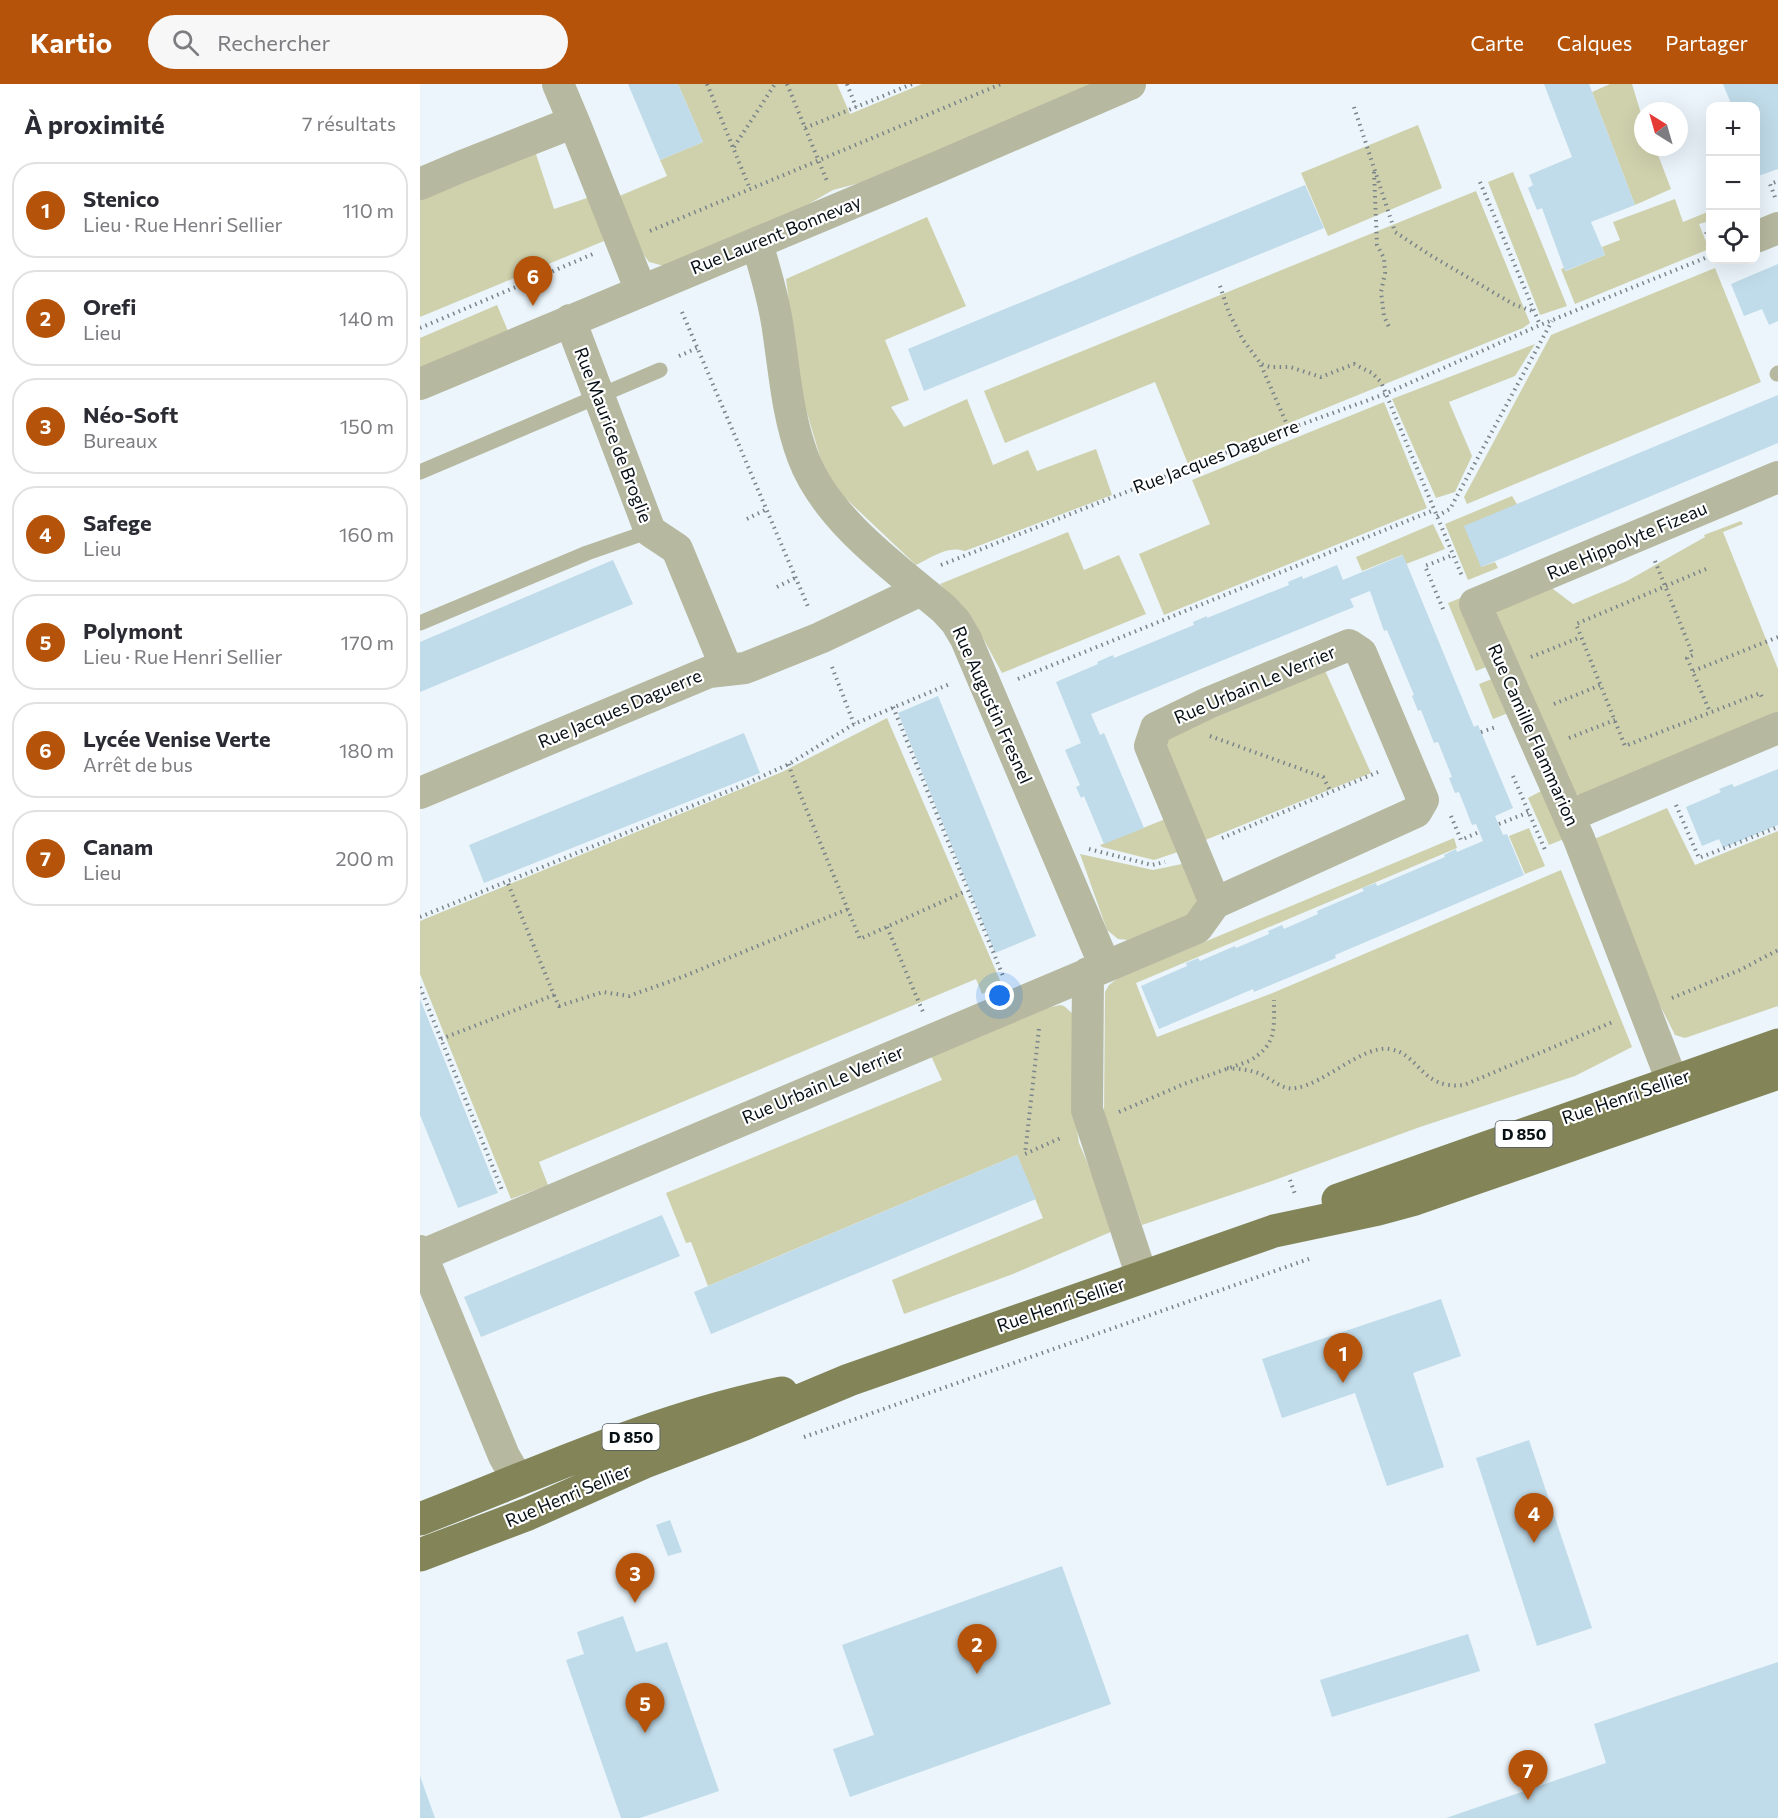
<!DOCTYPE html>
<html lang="fr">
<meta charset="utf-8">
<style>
body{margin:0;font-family:Commissioner,sans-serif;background:#f7f7f7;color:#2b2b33}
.controls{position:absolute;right:18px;top:18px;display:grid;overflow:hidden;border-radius:12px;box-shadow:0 6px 24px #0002}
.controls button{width:54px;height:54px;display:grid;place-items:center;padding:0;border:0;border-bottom:2px solid #e1e1e2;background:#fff;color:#2b2b33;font:30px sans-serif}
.compass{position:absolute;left:1214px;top:18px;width:54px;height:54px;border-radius:50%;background:#fff;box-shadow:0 6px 24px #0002;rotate:323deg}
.you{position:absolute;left:580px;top:912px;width:21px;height:21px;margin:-15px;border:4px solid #fff;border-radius:50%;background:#1a73e8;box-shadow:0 0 0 9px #1a73e833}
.badge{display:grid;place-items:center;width:39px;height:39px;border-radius:50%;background:#b45309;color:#fff;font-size:20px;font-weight:700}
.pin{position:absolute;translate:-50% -50px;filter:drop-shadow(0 2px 3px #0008)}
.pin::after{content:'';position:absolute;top:32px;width:21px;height:18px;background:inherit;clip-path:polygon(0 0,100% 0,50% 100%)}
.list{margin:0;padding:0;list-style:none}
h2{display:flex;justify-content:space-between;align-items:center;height:78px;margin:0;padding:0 24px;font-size:26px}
h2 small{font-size:20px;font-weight:400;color:#7c7c81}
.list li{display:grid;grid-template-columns:39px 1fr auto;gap:18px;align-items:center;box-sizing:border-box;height:96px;margin:0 12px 12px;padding:0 12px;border:2px solid #e1e1e2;border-radius:24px}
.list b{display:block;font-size:22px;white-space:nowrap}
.list p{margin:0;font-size:20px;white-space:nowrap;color:#7c7c81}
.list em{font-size:20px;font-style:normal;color:#7c7c81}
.icon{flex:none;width:33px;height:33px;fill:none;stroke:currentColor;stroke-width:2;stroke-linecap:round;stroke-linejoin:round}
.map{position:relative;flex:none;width:1358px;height:1734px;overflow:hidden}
header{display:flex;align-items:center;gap:36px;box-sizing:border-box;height:84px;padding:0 30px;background:#b45309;color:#fff}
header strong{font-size:28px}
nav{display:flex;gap:33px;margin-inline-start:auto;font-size:21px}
.search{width:420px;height:54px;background:#f7f7f7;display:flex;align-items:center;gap:15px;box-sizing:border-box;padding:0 21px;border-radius:33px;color:#7c7c81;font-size:22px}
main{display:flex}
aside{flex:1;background:#fff}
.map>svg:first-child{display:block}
.green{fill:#cfd1ad}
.building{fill:#c0dbe9}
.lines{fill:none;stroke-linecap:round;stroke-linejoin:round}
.path{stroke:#7a8489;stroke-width:4;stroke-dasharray:1.5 4.5;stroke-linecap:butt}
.service{stroke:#b6b89f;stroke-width:15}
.minor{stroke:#b6b89f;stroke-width:32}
.primary{stroke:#838558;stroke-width:33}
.labels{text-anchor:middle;stroke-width:4.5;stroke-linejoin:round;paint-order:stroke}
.shield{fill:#fff;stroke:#51585b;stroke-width:1.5}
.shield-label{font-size:16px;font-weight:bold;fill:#071015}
.street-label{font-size:18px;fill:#071015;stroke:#fff}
</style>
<header>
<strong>Kartio</strong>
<div class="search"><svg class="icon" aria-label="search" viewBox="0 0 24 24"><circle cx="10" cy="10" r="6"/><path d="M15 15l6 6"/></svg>Rechercher</div>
<nav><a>Carte</a><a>Calques</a><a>Partager</a></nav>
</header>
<main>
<aside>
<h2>À proximité<small>7 résultats</small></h2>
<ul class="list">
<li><span class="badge">1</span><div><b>Stenico</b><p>Lieu · Rue Henri Sellier</p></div><em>110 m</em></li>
<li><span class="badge">2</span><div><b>Orefi</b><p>Lieu</p></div><em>140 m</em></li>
<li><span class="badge">3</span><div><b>Néo-Soft</b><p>Bureaux</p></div><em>150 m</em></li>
<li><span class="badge">4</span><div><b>Safege</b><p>Lieu</p></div><em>160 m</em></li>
<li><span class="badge">5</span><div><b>Polymont</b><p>Lieu · Rue Henri Sellier</p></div><em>170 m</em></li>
<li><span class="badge">6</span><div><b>Lycée Venise Verte</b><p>Arrêt de bus</p></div><em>180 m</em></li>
<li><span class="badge">7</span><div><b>Canam</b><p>Lieu</p></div><em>200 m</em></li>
</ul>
</aside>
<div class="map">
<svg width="1358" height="1734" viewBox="0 0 1358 1734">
<rect width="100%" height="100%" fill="#ebf5fb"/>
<!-- green -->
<path class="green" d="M 258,0 L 417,0 L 430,30 L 502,0 L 681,0 L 440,99 L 413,106 L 380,125 L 244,182 L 229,178 L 224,171 L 197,113 L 247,92 L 240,76 L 283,58 Z
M 1190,0 L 1212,0 L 1223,36 L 1223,63 L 1235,63 L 1251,105 L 1215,121 L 1172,8 Z
M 998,41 L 1022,104 L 908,152 L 881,89 Z
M 114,64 L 134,125 L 170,113 L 184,157 L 0,233 L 0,114 Z
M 1093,88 L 1147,222 L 1120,231 L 1068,98 Z
M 1056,107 L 1110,239 L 1103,244 L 768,380 L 735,298 L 585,359 L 564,307 Z
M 1255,115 L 1263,138 L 1290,127 L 1290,137 L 1279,140 L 1289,165 L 1155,220 L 1141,185 L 1144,184 L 1146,187 L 1185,171 L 1182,163 L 1200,156 L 1193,138 Z
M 507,133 L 546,222 L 465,256 L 489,316 L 471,323 L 484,343 L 547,315 L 573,381 L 608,366 L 617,387 L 676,365 L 692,411 L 545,467 C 528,461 512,473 496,481 L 421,410 L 403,383 L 380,305 L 366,195 Z
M 1295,184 L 1341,298 L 1047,420 L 1044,413 L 1131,251 Z
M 77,221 L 88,247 L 0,284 L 0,254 Z
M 1115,260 L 1095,292 L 1029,318 L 1052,372 L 1035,408 L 1016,414 L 972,315 Z
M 964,318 L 1007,424 L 744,531 L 719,470 L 790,440 L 772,396 Z
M 1092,412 L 1097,420 L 1061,483 L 1075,478 L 1078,484 L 1048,496 L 1025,440 Z
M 1321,437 L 1323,440 L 1303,448 L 1358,585 L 1358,630 L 1161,712 L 1153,709 L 1074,542 L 1077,525 L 1129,502 L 1153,520 L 1207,497 L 1285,453 L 1284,451 Z
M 1013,440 L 1025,465 L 986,480 L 982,471 L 942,487 L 936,473 Z
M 648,448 L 664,486 L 699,471 L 726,530 L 582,589 L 552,534 L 520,500 Z
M 1043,513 L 1071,581 L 1056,587 L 1028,519 Z
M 903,582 L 951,689 L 778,759 L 745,665 L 749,650 Z
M 1077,593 L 1091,628 L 1073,635 L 1059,600 Z
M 467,634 L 582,901 L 562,910 L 556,895 L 119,1078 L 128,1101 L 91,1115 L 0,890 L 0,837 L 362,688 Z
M 1123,706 L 1144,755 L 1129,761 L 1108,714 Z
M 1247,724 L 1275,781 L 1358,747 L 1358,922 L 1265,954 L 1255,951 L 1221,884 L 1172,756 Z
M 748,734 L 764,766 L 734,776 L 682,763 L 680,761 Z
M 1109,744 L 1125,782 L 1105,790 L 1089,752 Z
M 1034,754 L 1037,764 L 716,899 L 737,953 L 855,908 L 1141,786 L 1212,963 L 1155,992 L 1000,1043 L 852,1097 L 722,1141 L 684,1031 L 685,908 L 689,901 L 698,894 Z
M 660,770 L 733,786 L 767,779 L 778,810 L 778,822 L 768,831 L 748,840 L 708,856 L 698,855 L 687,846 Z
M 640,921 L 644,922 L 652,929 L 655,1033 L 659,1059 L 681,1111 L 693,1147 L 593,1190 L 484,1230 L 472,1196 L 623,1134 L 597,1071 L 288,1202 L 271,1158 L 266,1159 L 246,1109 L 522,996 L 511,972 L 627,924 Z"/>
<!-- building -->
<path class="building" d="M 208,0 L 258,0 L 283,58 L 240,76 Z
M 1124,0 L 1169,0 L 1215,121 L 1171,138 L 1185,171 L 1145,187 L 1122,124 L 1117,126 L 1108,104 L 1113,101 L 1109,91 L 1152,73 Z
M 1303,0 L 1358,0 L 1358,85 L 1338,92 L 1336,85 L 1336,22 L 1312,22 Z
M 885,101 L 904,144 L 504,307 L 488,265 Z
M 1358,180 L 1358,237 L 1349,241 L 1342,225 L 1324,232 L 1311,200 Z
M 1358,311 L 1358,359 L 1061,483 L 1044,442 Z
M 983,471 L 1054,643 L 1058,641 L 1093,724 L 1075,732 L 1083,751 L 1087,750 L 1104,791 L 915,871 L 916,874 L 834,908 L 833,905 L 739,945 L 721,902 L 767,882 L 766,879 L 778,874 L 780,877 L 815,862 L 816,864 L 849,850 L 848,847 L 862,841 L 864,845 L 898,830 L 897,827 L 944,807 L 942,804 L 956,799 L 957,802 L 1025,773 L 1024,771 L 1036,765 L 1037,768 L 1063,757 L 1056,740 L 1052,741 L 1039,708 L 1035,709 L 1029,694 L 1032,693 L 1018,658 L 1014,659 L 1001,626 L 998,627 L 992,612 L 994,611 L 967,546 L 964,547 L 950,507 L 930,515 L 934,523 L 671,630 L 680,651 L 684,649 L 724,744 L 684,760 L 664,712 L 661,714 L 656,703 L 660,701 L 645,666 L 661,659 L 636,598 L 678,580 L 677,578 L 693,571 L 694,574 L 774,541 L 773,538 L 787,532 L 787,534 L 869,501 L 868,498 L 882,492 L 883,495 L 917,481 L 923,496 Z
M 193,476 L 213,520 L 0,608 L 0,558 Z
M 518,612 L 616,852 L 575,869 L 478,629 Z
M 324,649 L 340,689 L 64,799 L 49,761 Z
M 1358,685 L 1358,741 L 1303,764 L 1299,755 L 1282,762 L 1266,723 L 1301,708 L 1299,705 L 1312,700 L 1314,703 Z
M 0,915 L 78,1109 L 38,1124 L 0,1031 Z
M 597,1071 L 616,1115 L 291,1250 L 274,1208 Z
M 242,1131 L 260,1172 L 61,1253 L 44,1213 Z
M 1021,1215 L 1041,1272 L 993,1289 L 1024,1383 L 967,1402 L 935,1309 L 862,1334 L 842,1275 Z
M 1109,1356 L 1172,1544 L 1117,1562 L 1056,1374 Z
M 250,1436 L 262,1468 L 248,1472 L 236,1441 Z
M 642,1482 L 691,1620 L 430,1713 L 413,1665 L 454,1651 L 422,1561 Z
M 203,1532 L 216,1568 L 247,1558 L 299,1707 L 220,1734 L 201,1734 L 146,1576 L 164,1570 L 157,1548 Z
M 1048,1550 L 1060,1587 L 912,1633 L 900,1596 Z
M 1358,1578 L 1358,1734 L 1026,1734 L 1186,1679 L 1174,1640 Z
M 0,1692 L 15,1734 L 0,1734 Z"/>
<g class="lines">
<!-- path -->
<path class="path" d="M 287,0 L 330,105
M 367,0 L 407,97
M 427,0 L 436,23
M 934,23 L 975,148 L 1010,171 L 1093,220 L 1115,228
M 385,44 L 492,0
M 314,63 L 355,0
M 954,88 L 957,161 L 964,174 L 965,189 L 961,208 L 964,232 L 969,243
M 1060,98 L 1120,241
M 1355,113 L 1350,100 L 1358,97
M 230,147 L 581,0
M 1286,148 L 1290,159
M 800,202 L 809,229 L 823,256 L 841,280 L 850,283 L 870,283 L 901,293 L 934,280 L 952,289 L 961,298 L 1042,492
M 262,228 L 389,525
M 0,244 L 173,170
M 259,272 L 277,264
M 841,281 L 869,345
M 1017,432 L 1030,425 L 1132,237
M 327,435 L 345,426
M 1235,477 L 1273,571 L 1267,574 L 1290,628
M 521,481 L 833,358 L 965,310 L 1120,241 L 1290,172
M 1286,485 L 1156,540 L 1205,662 L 1340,609 L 1343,616
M 357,503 L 375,494
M 1023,525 L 1005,482 L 1033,471
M 1111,573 L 1161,553
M 412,583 L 434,640
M 1273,587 L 1358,553
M 598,595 L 1014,426
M 1134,620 L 1181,601
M 473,623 L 583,892
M 1061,648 L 1076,643
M 790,652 L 903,693 L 911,708
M 1149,654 L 1195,636
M 369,680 L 371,688 L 440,855 L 546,807
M 1093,692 L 1126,768
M 1256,721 L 1279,774 L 1358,743
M 1031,732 L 1041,756 L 1059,748
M 1079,740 L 1109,728
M 802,754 L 958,688
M 669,765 L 732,781 L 745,778
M 0,833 L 323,701 L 369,680 L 434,640 L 532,599
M 467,843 L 503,928
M 0,903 L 82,1106
M 134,911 L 139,922 L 183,908 L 209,912 L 262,893 L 428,825
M 1252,914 L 1320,886 L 1358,866
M 619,945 L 605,1070 L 643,1053
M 21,955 L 134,911 L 87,797
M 807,984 C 816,985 826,985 835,988 C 849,992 861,1007 876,1004 C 904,1000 943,961 969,965 C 1000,969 1000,1006 1044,1001 L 1195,937
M 699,1028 L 764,1000 L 829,977 C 857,961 854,945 854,916
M 870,1096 L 875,1110
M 384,1353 L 889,1175"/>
<!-- service -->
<path class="service" d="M 1357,290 L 1358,289
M 0,388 L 240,286
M 0,539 L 167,469 L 230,447"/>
<!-- minor -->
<path class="minor" d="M 154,38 L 221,207
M 0,100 L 40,83 L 154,38 L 138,0
M 1336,153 L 1358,144
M 337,159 C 346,190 355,220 359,252 C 365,293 368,333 383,373 C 406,435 474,483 524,525 L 536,538 L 546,555 L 685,882
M 150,236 L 230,447 L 257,465 L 307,586
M 0,300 L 518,83 L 710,0
M 0,709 L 289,588 L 325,584 L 400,554 L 501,506
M 1149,732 L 1358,644
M 668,889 L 667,1026 L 722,1193
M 1252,997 L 1159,755 L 1055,520 L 1358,393
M 0,1167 L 84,1372 L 98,1396
M 0,1172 L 777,844 L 795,819 L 996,728 L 1003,716 L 941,569 L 929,561 L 788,619 L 736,644 L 730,662 L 795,819"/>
<!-- primary -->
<path class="primary" d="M 918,1116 L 1358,961
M 0,1435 C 119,1389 237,1334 362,1309
M 0,1471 L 108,1430 L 227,1377 L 324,1340 L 429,1296 L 854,1147 L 958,1125 L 995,1115 L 1358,989"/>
</g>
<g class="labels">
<!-- shield labels -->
<g class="shield">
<rect x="1075.5" y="1037" width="57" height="26" rx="4.5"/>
<rect x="182.5" y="1340" width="57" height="26" rx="4.5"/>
</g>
<g class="shield-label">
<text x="1104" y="1056">D 850</text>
<text x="211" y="1359">D 850</text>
</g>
<!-- street labels -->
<g class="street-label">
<text transform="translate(356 151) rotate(-22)" y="6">Rue Laurent Bonnevay</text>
<text transform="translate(193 351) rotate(69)" y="6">Rue Maurice de Broglie</text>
<text transform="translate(796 373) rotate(-21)" y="6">Rue Jacques Daguerre</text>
<text transform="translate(1207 457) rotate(-23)" y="6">Rue Hippolyte Fizeau</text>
<text transform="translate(835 601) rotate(-23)" y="6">Rue Urbain Le Verrier</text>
<text transform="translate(572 621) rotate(66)" y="6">Rue Augustin Fresnel</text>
<text transform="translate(200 625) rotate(-23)" y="6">Rue Jacques Daguerre</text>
<text transform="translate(1113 651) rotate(66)" y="6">Rue Camille Flammarion</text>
<text transform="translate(403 1001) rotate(-23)" y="6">Rue Urbain Le Verrier</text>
<text transform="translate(1206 1013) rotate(-19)" y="6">Rue Henri Sellier</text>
<text transform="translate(641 1221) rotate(-19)" y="6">Rue Henri Sellier</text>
<text transform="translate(148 1412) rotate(-23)" y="6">Rue Henri Sellier</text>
</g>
</g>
</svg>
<div class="controls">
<button>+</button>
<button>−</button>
<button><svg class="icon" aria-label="locate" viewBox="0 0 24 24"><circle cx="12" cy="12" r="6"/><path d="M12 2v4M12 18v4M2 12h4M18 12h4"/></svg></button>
</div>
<svg class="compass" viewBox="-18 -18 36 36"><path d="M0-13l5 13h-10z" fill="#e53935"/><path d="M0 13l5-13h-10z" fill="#7c7c81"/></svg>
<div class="you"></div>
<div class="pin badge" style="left:923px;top:1299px">1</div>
<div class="pin badge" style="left:557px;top:1590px">2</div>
<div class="pin badge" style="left:215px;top:1519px">3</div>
<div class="pin badge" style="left:1114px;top:1459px">4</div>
<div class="pin badge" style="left:225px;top:1649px">5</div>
<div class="pin badge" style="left:113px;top:222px">6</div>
<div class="pin badge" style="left:1108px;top:1716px">7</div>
</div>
</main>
